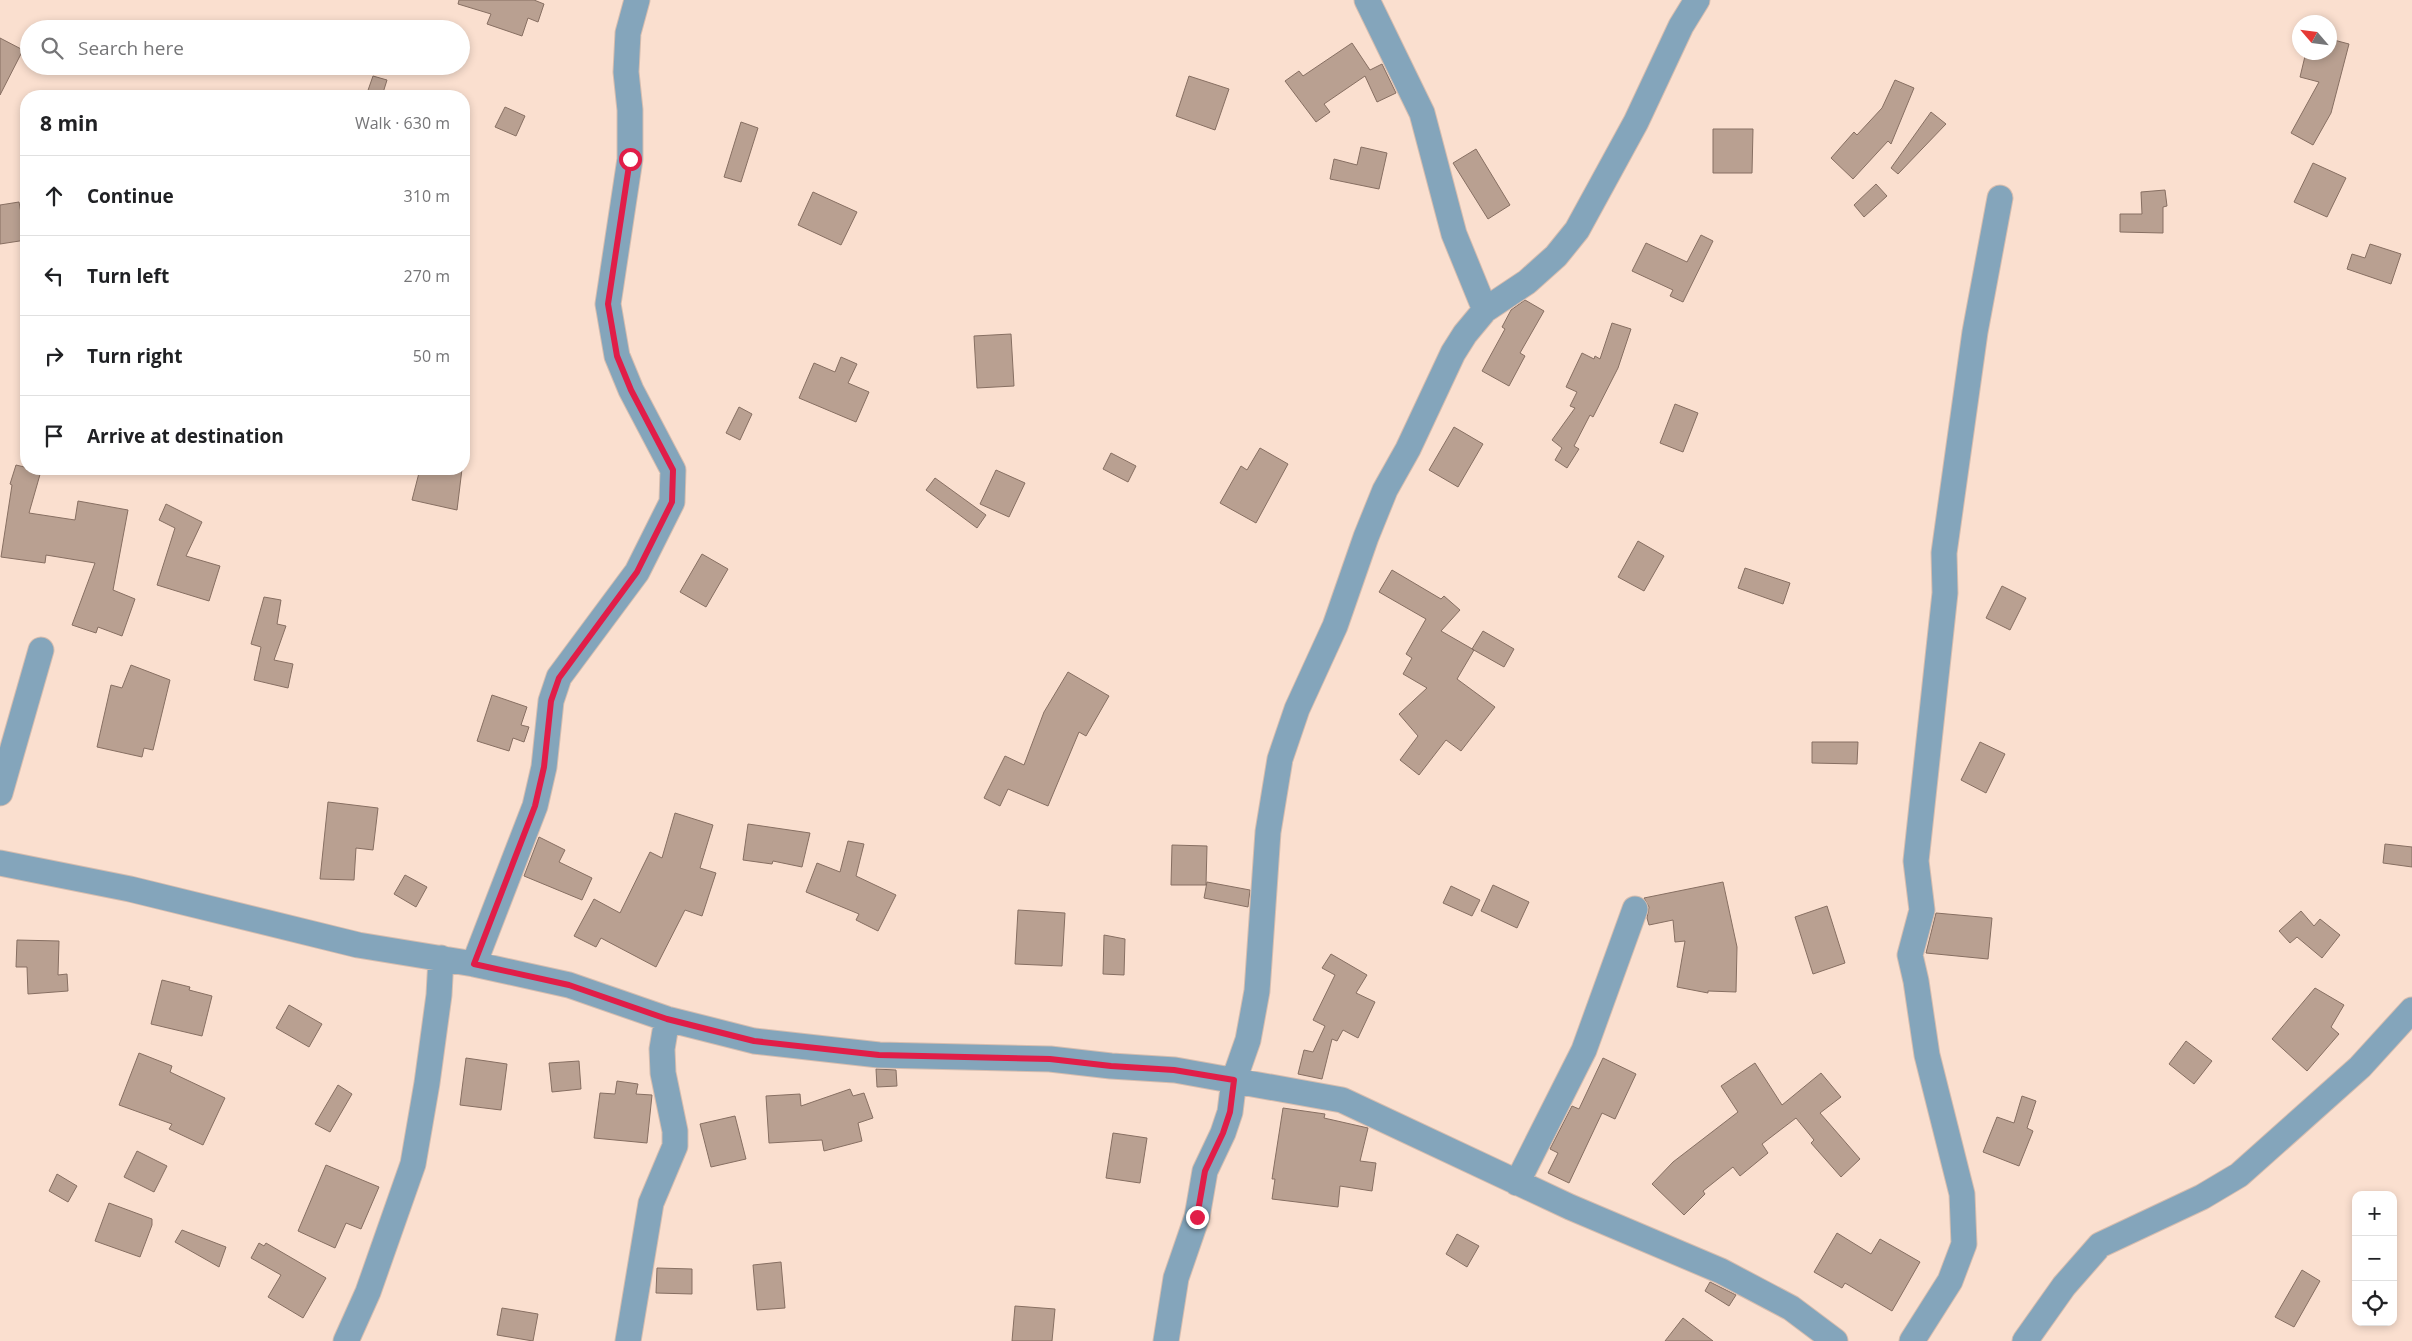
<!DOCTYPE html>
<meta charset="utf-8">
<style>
body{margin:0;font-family:"Open Sans",sans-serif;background:#f2f2f2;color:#202124}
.controls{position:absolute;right:15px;bottom:15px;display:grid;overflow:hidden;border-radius:10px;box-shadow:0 2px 8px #0003}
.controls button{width:45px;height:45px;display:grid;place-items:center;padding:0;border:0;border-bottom:1px solid #e0e0e0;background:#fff;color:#202124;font:25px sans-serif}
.compass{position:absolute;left:2292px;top:15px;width:45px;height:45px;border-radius:50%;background:#fff;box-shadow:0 2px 8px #0003;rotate:298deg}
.stop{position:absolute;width:15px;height:15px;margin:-11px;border:4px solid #e11d48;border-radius:50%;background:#fff}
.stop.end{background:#e11d48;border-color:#fff;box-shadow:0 1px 5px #0008}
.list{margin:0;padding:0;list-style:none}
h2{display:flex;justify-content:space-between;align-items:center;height:65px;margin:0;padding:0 20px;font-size:21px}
h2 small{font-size:16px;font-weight:400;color:#757577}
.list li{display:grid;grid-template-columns:32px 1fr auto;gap:15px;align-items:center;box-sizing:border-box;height:80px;padding:0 20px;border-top:1px solid #e0e0e0}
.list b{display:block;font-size:19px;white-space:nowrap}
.list em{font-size:16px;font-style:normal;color:#757577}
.icon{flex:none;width:28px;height:28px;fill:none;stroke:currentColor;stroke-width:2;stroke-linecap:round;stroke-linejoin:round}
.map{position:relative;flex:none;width:2412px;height:1341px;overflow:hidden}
.search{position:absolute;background:#fff;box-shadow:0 2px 8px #0003;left:20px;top:20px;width:450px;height:55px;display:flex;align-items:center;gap:12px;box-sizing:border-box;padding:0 18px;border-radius:28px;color:#757577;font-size:19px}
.panel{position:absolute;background:#fff;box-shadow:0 2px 8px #0003;left:20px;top:90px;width:450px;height:385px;border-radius:20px}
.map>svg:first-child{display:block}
.building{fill:#b9a091;stroke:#876f62}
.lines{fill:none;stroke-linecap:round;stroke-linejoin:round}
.minor-casing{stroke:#d6bdaf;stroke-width:27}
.minor{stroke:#84a5bb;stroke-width:25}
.route{stroke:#e11d48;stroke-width:6}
</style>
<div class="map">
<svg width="2412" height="1341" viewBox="0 0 2412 1341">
<rect width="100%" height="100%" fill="#fadfcf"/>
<!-- building -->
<path class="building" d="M 459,0 L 534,0 L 544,4 L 538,22 L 528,18 L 522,36 L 487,24 L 491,14 L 458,4 Z
M 0,38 L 23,50 L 0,95 Z
M 2330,39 L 2349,44 L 2331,113 L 2313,145 L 2291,133 L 2319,82 L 2300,77 L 2306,52 L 2330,52 Z
M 1352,43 L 1370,70 L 1382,64 L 1396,93 L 1377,102 L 1365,76 L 1324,104 L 1330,112 L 1316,122 L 1285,81 L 1299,71 L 1303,76 Z
M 373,76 L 387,80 L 382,96 L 366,96 Z
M 1189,76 L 1229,89 L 1215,130 L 1176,116 Z
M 1895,80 L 1914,88 L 1891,144 L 1888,141 L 1853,179 L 1831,158 L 1854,132 L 1857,135 L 1882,108 Z
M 505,107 L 525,116 L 516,136 L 495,127 Z
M 1931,112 L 1946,124 L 1898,174 L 1891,168 Z
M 741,122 L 758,128 L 741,182 L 724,177 Z
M 1713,129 L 1753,129 L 1752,173 L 1713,173 Z
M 1361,147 L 1387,153 L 1379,189 L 1330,179 L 1334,159 L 1357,165 Z
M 1476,149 L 1510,205 L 1488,219 L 1453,163 Z
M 2313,163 L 2346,178 L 2327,217 L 2294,202 Z
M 1876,184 L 1887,196 L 1864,217 L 1854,205 Z
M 2165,190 L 2167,206 L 2163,207 L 2163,233 L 2120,232 L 2120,214 L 2142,214 L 2141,192 Z
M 813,192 L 857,212 L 841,245 L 798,225 Z
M 19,202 L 26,240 L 0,244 L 0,205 Z
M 1701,235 L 1713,241 L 1683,302 L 1670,296 L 1673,290 L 1632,271 L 1646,243 L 1687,262 Z
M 2370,244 L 2401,254 L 2391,284 L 2347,269 L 2352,254 L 2365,258 Z
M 1525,300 L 1544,311 L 1520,353 L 1525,356 L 1509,386 L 1482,371 L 1505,329 L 1502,327 L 1511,310 Z
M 1612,323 L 1631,329 L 1618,368 L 1593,417 L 1590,415 L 1574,446 L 1579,449 L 1567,468 L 1555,460 L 1562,448 L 1552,440 L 1575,408 L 1570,406 L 1577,392 L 1566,387 L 1582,353 L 1594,359 L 1595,356 L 1600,359 Z
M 1011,334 L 1014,386 L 977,388 L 974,336 Z
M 841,357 L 857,364 L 848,383 L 869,392 L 856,422 L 799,398 L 814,363 L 835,372 Z
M 1675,404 L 1698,413 L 1683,452 L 1660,443 Z
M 739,407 L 752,414 L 740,440 L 726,433 Z
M 1454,427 L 1483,444 L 1458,487 L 1429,470 Z
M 1260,448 L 1288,464 L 1256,523 L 1220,503 L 1241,466 L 1247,470 Z
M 1111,453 L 1136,466 L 1128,482 L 1103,469 Z
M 16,465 L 41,471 L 29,513 L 75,520 L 78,501 L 128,510 L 113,590 L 135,599 L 122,636 L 98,627 L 96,633 L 72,625 L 95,563 L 46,555 L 45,563 L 1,557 L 12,485 L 10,484 Z
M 420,469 L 462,469 L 457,510 L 412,500 Z
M 996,470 L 1025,483 L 1009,517 L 980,504 Z
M 935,478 L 986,515 L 977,528 L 926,490 Z
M 166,504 L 202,522 L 186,556 L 220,566 L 209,601 L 157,585 L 175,528 L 159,520 Z
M 1638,541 L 1664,556 L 1644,591 L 1618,577 Z
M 702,554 L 728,569 L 706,607 L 680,592 Z
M 1745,568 L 1790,583 L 1783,604 L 1738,588 Z
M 1392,570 L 1441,599 L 1444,596 L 1460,610 L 1441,631 L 1474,650 L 1457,679 L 1495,707 L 1461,751 L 1446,740 L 1419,775 L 1400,760 L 1418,736 L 1399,714 L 1427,688 L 1403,674 L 1412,658 L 1406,654 L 1426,619 L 1379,592 Z
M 2002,586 L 2026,598 L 2010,630 L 1986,618 Z
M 264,597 L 281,600 L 277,624 L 286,626 L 274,660 L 293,664 L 288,688 L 254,680 L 261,647 L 251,644 Z
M 1483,631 L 1514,649 L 1504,667 L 1472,649 Z
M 131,665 L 170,680 L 153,750 L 144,748 L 142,757 L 97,747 L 111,685 L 122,688 Z
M 1068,672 L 1109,696 L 1086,736 L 1079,732 L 1048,806 L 1008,789 L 1000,806 L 984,798 L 1005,756 L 1024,765 L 1044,712 Z
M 492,695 L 527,707 L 521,725 L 529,727 L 524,742 L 513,738 L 509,751 L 477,741 Z
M 1812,742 L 1858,742 L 1857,764 L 1812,763 Z
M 1980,742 L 2005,754 L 1986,793 L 1961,780 Z
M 328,802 L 378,808 L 373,850 L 356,848 L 354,880 L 320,879 Z
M 675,813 L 713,825 L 700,868 L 716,873 L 702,916 L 685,910 L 656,967 L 601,938 L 596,947 L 574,936 L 594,899 L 620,913 L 650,852 L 662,858 Z
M 748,824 L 810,833 L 802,867 L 773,861 L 772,864 L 743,860 Z
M 539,837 L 565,850 L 559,862 L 592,878 L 582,900 L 524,876 Z
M 848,841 L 864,844 L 856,876 L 896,895 L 878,931 L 856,920 L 859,914 L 806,892 L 817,863 L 840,872 Z
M 2385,844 L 2412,847 L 2412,867 L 2383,863 Z
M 1172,845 L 1207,846 L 1206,885 L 1171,885 Z
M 405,875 L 427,887 L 416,907 L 394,894 Z
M 1207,882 L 1250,890 L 1248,907 L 1204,898 Z
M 1723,882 L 1737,947 L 1736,992 L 1708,991 L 1708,993 L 1677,987 L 1685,941 L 1675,942 L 1673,920 L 1649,925 L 1647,918 L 1649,907 L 1644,898 Z
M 1493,885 L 1529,902 L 1517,928 L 1481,911 Z
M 1451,886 L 1480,900 L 1472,916 L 1443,903 Z
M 1827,906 L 1845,963 L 1813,974 L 1795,917 Z
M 1018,910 L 1065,913 L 1062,966 L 1015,964 Z
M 2301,911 L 2314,926 L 2320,919 L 2340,935 L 2322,958 L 2297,937 L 2290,943 L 2279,931 Z
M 1936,913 L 1992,918 L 1988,959 L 1926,953 Z
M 1104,935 L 1125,939 L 1124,975 L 1103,974 Z
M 17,940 L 59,941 L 58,975 L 67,974 L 68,991 L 28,994 L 27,967 L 16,967 Z
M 1331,954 L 1367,975 L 1356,993 L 1375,1002 L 1358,1038 L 1343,1030 L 1337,1041 L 1332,1039 L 1322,1079 L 1298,1074 L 1304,1050 L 1313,1052 L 1325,1026 L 1313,1020 L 1335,975 L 1322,968 Z
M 162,980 L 190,987 L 189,990 L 212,996 L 202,1036 L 151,1024 Z
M 2315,988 L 2344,1005 L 2331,1027 L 2339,1034 L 2307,1071 L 2272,1039 Z
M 289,1005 L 322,1024 L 309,1047 L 276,1028 Z
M 2186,1041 L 2212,1061 L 2194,1084 L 2169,1064 Z
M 139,1053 L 172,1066 L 170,1072 L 225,1098 L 203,1145 L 169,1129 L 172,1124 L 119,1105 Z
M 466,1058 L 507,1064 L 501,1110 L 460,1105 Z
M 1603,1058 L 1636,1074 L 1615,1119 L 1602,1113 L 1569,1183 L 1548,1173 L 1558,1153 L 1550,1149 L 1572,1106 L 1579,1109 Z
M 579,1061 L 581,1089 L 552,1092 L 549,1063 Z
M 1755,1063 L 1782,1105 L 1821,1073 L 1841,1097 L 1820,1113 L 1860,1159 L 1841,1177 L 1811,1143 L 1814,1140 L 1796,1118 L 1762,1144 L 1768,1153 L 1740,1176 L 1733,1167 L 1703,1191 L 1705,1194 L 1684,1215 L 1652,1184 L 1673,1162 L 1738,1112 L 1721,1086 Z
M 876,1069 L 896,1070 L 897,1086 L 877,1087 Z
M 617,1081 L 638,1084 L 636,1094 L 652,1095 L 647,1143 L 594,1138 L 600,1093 L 615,1094 Z
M 338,1085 L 352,1094 L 330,1132 L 315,1124 Z
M 850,1089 L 853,1096 L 864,1093 L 873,1118 L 858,1123 L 862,1141 L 824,1151 L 822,1140 L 769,1143 L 766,1096 L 800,1094 L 801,1106 Z
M 2022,1096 L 2036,1101 L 2027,1128 L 2033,1131 L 2019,1166 L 1983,1152 L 1997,1117 L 2014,1123 Z
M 1283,1108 L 1325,1114 L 1324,1118 L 1368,1128 L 1360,1161 L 1376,1163 L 1372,1191 L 1340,1186 L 1338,1207 L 1272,1199 L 1275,1179 L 1272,1179 Z
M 735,1116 L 746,1159 L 711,1167 L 700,1124 Z
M 1113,1133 L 1147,1138 L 1140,1183 L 1106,1178 Z
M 137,1151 L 167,1166 L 154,1192 L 124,1177 Z
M 326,1165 L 379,1187 L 361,1229 L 346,1223 L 335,1248 L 298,1231 Z
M 57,1174 L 77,1186 L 68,1202 L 49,1191 Z
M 109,1203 L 152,1219 L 152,1225 L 140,1257 L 95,1241 Z
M 182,1230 L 226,1247 L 219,1267 L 175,1242 Z
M 1837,1233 L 1871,1254 L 1880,1239 L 1920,1262 L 1892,1311 L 1845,1283 L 1842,1288 L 1814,1272 Z
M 1457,1234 L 1479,1246 L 1467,1267 L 1446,1254 Z
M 259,1243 L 264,1246 L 266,1243 L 326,1278 L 303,1318 L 268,1297 L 281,1275 L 251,1258 Z
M 781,1262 L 785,1308 L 757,1310 L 753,1265 Z
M 657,1268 L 692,1269 L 692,1294 L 656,1293 Z
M 2302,1270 L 2320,1281 L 2294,1327 L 2275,1317 Z
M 1710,1282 L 1736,1295 L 1729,1306 L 1705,1291 Z
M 1015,1306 L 1055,1309 L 1052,1341 L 1012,1341 Z
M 502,1308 L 538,1314 L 533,1341 L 497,1335 Z
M 1683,1318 L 1713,1341 L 1665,1341 Z"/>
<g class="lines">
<defs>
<path id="minor" d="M 1367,0 L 1422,113 L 1454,234 L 1485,310
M 0,793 L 41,650
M 0,863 L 130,889 L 358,945 L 474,964 L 569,985 L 667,1019 L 754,1041 L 879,1055 L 1050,1059 L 1111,1066 L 1175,1070 L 1342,1100 L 1570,1207 L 1721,1271 L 1791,1308 L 1835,1341
M 474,964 L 535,806 L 544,767 L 551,701 L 559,677 L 637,572 L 672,502 L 673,470 L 631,390 L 617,356 L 608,304 L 630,159 L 630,110 L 626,72 L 628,33 L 637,0
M 1517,1183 L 1584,1050 L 1635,909
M 346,1341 L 368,1292 L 413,1164 L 427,1083 L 439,995 L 441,958
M 628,1341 L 651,1203 L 675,1146 L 675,1131 L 663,1073 L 662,1049 L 667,1019
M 1166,1341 L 1176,1278 L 1197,1217 L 1205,1171 L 1223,1133 L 1230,1112 L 1234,1080 L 1248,1040 L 1257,991 L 1268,832 L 1280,759 L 1297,709 L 1335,626 L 1366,537 L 1385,490 L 1408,449 L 1453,353 L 1465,334 L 1485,310 L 1527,282 L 1556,256 L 1577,230 L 1636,122 L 1681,26 L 1697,0
M 1912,1341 L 1950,1281 L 1964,1244 L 1962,1194 L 1927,1055 L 1916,981 L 1910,955 L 1922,910 L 1916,861 L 1945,593 L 1944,553 L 1975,332 L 2000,198
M 2025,1341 L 2064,1286 L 2100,1245 L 2202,1197 L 2239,1175 L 2360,1067 L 2412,1010"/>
</defs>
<!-- minor casing -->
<use href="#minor" class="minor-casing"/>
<!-- minor -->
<use href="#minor" class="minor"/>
</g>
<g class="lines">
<!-- route -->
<path class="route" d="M 630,159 L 608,304 L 617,356 L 631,390 L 673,470 L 672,502 L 637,572 L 559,678 L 551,701 L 544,767 L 535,806 L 474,964 L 569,985 L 667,1019 L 754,1041 L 879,1055 L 1050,1059 L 1111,1066 L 1174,1070 L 1234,1080 L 1230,1112 L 1223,1133 L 1205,1171 L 1197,1217"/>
</g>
</svg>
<div class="controls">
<button>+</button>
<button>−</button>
<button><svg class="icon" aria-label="locate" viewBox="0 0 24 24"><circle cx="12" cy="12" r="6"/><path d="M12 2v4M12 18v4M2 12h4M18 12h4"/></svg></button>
</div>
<svg class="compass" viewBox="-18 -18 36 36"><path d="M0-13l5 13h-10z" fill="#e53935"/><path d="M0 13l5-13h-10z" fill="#757577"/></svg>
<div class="stop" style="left:630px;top:159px"></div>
<div class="stop end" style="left:1197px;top:1217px"></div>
<div class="search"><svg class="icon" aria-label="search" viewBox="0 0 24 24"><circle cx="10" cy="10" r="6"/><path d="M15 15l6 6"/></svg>Search here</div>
<section class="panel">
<h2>8 min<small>Walk · 630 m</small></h2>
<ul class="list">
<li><svg class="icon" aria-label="ahead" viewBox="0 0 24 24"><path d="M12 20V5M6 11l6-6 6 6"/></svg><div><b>Continue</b></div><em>310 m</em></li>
<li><svg class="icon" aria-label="left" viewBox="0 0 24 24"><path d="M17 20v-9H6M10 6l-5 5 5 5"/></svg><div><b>Turn left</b></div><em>270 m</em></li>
<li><svg class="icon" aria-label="right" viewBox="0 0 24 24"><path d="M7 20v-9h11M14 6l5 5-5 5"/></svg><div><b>Turn right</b></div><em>50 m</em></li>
<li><svg class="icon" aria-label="arrive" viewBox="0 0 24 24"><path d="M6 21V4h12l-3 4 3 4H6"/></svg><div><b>Arrive at destination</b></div></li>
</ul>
</section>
</div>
